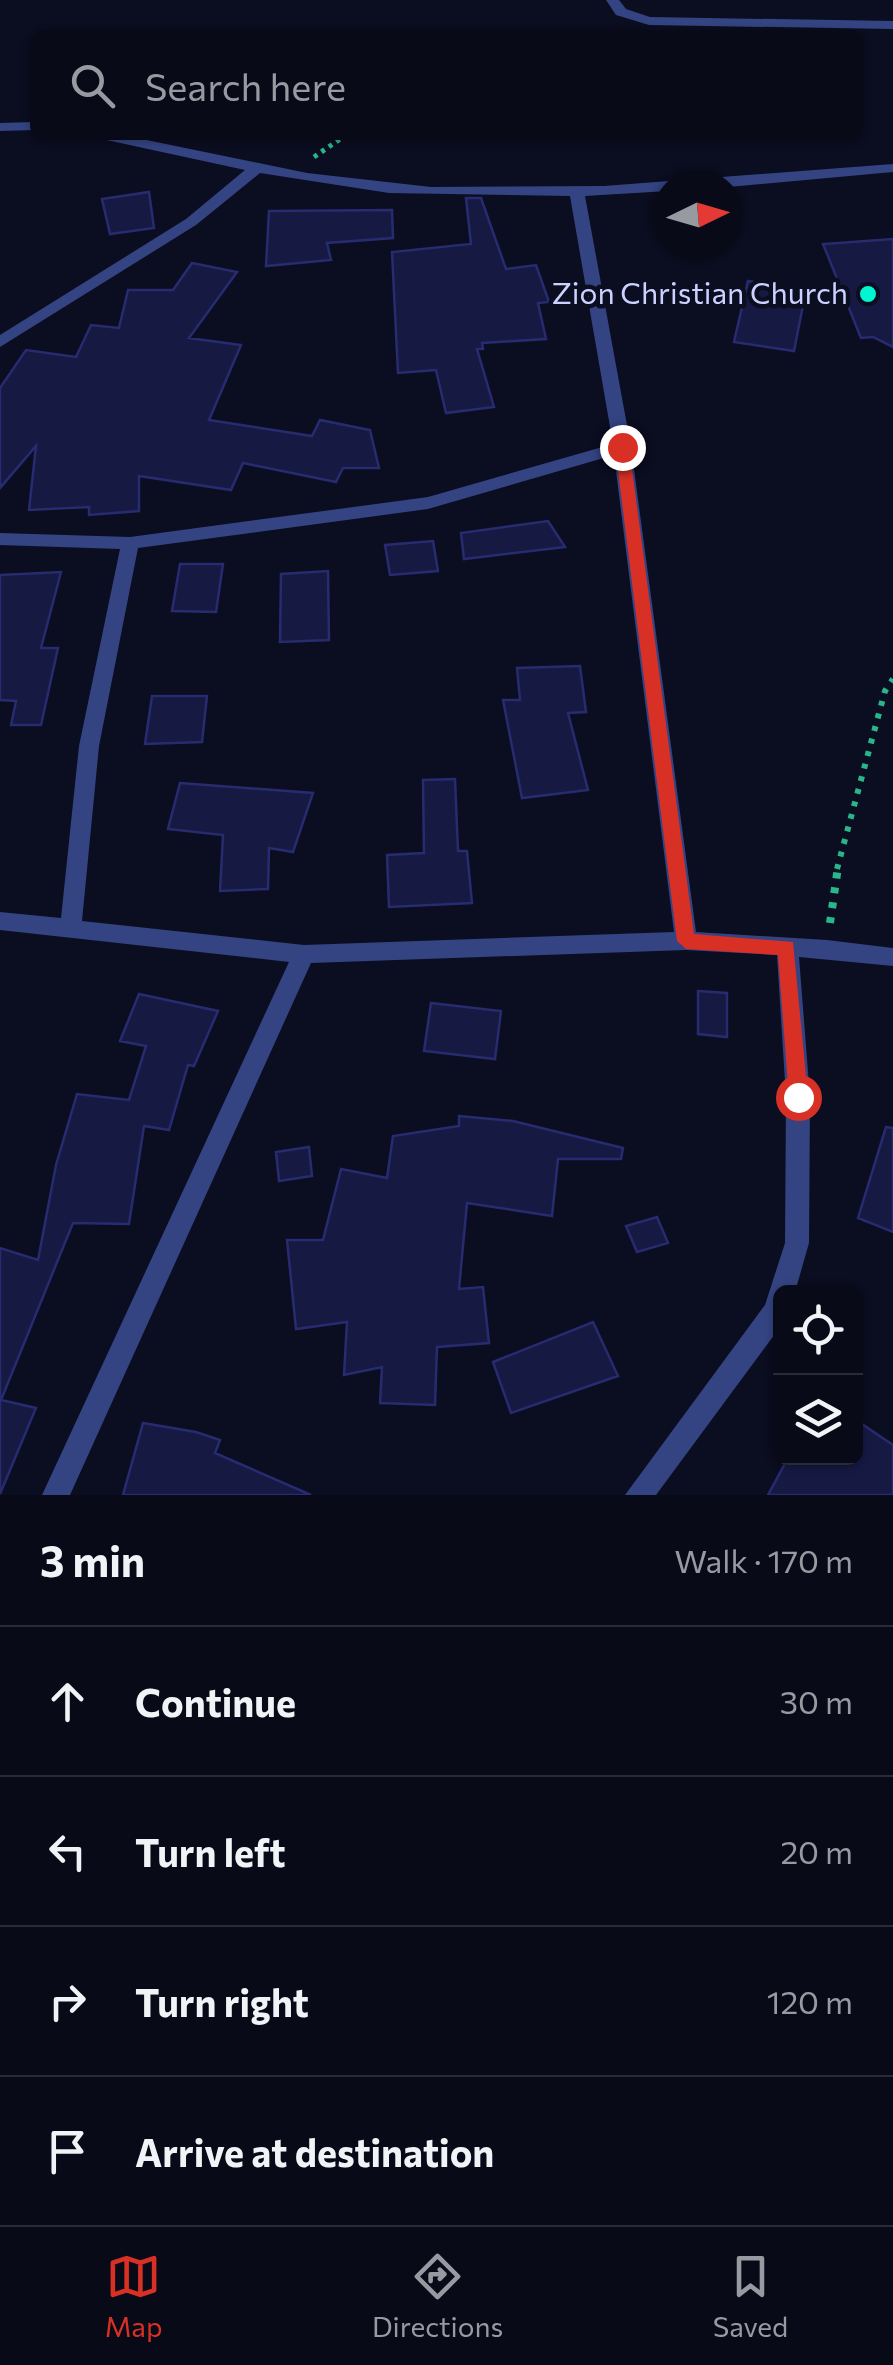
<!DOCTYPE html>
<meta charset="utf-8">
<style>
body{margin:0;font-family:Commissioner,sans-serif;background:#161825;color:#f1f3f6}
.controls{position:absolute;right:30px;bottom:30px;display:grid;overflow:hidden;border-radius:15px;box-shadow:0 2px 8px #0004}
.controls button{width:90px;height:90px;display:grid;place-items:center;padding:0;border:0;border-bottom:2px solid #292b37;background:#080a18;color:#f1f3f6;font:50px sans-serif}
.compass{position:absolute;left:653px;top:170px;width:90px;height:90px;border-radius:50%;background:#080a18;box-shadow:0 2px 8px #0004;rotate:85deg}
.stop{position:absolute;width:30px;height:30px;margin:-22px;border:8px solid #d93025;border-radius:50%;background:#fff}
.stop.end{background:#d93025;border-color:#fff;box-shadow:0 2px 10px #0008}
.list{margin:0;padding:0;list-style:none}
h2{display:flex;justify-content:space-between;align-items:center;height:130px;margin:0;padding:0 40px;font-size:42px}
h2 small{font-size:32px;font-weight:400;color:#989aa2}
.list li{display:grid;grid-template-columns:65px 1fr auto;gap:30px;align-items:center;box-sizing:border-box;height:150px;padding:0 40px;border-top:2px solid #292b37}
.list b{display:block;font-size:38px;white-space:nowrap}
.list em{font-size:32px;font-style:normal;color:#989aa2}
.icon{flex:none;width:55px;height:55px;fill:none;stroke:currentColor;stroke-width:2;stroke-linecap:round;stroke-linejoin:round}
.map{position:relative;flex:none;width:893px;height:1495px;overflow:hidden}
.search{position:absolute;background:#080a18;box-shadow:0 2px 8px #0004;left:30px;right:30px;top:30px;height:110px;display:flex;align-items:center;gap:25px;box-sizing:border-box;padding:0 35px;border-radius:15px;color:#989aa2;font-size:38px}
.sheet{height:730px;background:#080a18}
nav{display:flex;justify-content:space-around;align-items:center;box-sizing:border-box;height:140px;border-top:2px solid #292b37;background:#080a18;font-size:28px;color:#989aa2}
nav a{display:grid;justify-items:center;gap:5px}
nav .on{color:#d93025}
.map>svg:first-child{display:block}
.building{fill:#161942;stroke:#272b70;stroke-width:2.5}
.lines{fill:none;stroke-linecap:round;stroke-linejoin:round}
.path-far2{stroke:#27b78a;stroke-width:5;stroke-dasharray:4 5;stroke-linecap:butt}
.path-far1{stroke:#27b78a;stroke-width:6;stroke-dasharray:5 8;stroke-linecap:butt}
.path{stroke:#27b78a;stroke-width:8;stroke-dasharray:6 9;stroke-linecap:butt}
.street{fill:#344482;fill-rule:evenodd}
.route{fill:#d93025}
.poi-dot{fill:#00f6d0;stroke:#0b0d20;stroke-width:4}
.labels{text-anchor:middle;stroke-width:9;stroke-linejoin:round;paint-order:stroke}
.far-poi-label{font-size:30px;fill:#cbd2ff;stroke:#0b0d20;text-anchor:end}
</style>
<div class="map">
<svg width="893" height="1495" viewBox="0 0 893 1495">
<rect width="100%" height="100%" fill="#0b0d20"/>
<!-- building -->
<path class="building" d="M 149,192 L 154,228 L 110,234 L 102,199 Z
M 466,198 L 481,198 L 506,269 L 536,265 L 549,302 L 538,303 L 546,339 L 482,343 L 483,349 L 477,349 L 494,407 L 446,413 L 436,370 L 398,373 L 392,252 L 471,244 Z
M 392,210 L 393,238 L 327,243 L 331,260 L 266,266 L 269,211 Z
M 893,239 L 893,347 L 873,337 L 861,338 L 823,244 Z
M 192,263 L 237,272 L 189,338 L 241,345 L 209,420 L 312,436 L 320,420 L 370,430 L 379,468 L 343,468 L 336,482 L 243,463 L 231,490 L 139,476 L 139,511 L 89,515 L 89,507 L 29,510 L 36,446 L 0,488 L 0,388 L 26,350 L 76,357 L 91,325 L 119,328 L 128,290 L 173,290 Z
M 748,281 L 806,290 L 794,351 L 734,342 Z
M 548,521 L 565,547 L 464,559 L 461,533 Z
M 433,541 L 438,571 L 390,575 L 385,545 Z
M 180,564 L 223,564 L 216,612 L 172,611 Z
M 328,571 L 329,640 L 280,642 L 281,574 Z
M 61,572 L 41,648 L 58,648 L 41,725 L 11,725 L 16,701 L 0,700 L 0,575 Z
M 580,666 L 586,712 L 568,713 L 588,790 L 522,798 L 503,700 L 520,700 L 517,668 Z
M 152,696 L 207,696 L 202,742 L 145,744 Z
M 455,779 L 458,851 L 467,851 L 472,903 L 389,907 L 387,855 L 424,853 L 423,780 Z
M 180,783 L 313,793 L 293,852 L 269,848 L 268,889 L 220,891 L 223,835 L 168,829 Z
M 698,991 L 727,993 L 727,1037 L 698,1034 Z
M 139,994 L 218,1011 L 194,1066 L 188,1065 L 169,1130 L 144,1126 L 129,1224 L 73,1223 L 1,1400 L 36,1408 L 0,1494 L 0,1248 L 38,1260 L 56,1165 L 77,1094 L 129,1100 L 146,1046 L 120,1041 Z
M 431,1003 L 501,1011 L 495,1059 L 424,1051 Z
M 459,1116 L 513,1121 L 623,1148 L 621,1159 L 558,1159 L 552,1216 L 467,1203 L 459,1289 L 483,1287 L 489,1343 L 437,1347 L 435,1405 L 380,1403 L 382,1367 L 344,1375 L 347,1322 L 296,1329 L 287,1240 L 323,1240 L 341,1169 L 387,1178 L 393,1136 L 459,1126 Z
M 886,1127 L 893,1128 L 893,1232 L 858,1218 Z
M 309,1147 L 312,1176 L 279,1181 L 276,1152 Z
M 657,1217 L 668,1243 L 637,1252 L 626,1226 Z
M 593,1322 L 618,1376 L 511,1413 L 493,1362 Z
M 856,1420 L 893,1445 L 893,1495 L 768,1495 L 788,1458 L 856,1458 Z
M 143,1423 L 196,1432 L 220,1440 L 215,1453 L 311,1495 L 123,1495 Z"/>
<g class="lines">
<!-- path-far2 -->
<path class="path-far2" d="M 314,157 L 346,135"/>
<!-- path-far1 -->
<path class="path-far1" d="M 837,869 L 885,691 L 893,679"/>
<!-- path -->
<path class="path" d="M 830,923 L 838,867"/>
<!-- street -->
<path class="street" d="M 606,0 L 619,0 L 626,9 L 650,17 L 893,21 L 893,29 L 649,25 L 616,15 Z
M 35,122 L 35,130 L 0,131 L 0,123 Z
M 95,135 L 122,135 L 307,173 L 431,187 L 604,186 L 893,164 L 893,172 L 728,187 L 668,185 L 668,191 L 585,196 L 631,447 L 696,932 L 827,940 L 893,948 L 893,966 L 799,957 L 810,1097 L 809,1243 L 795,1292 L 780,1292 L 780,1327 L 656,1495 L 625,1495 L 765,1305 L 785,1243 L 786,1097 L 777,955 L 686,950 L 311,963 L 70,1495 L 42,1495 L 289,962 L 0,930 L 0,912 L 61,918 L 79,746 L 120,549 L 0,545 L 0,533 L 130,537 L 428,497 L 613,444 L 570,196 L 389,193 L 260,173 L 196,225 L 0,347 L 0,335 L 186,219 L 245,170 L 102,139 ZM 614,455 L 674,932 L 304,945 L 82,921 L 99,746 L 138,548 L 428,509 Z"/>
</g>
<!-- route -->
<path class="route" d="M 622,443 L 629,447 L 694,934 L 793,942 L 808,1097 L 798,1106 L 789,1097 L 778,955 L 686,949 L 677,941 L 615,447 Z"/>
<!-- markers -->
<circle class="poi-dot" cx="868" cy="294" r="10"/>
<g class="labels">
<!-- far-poi labels -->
<g class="far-poi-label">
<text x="848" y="304">Zion Christian Church</text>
</g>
</g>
</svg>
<div class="controls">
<button><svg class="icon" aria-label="locate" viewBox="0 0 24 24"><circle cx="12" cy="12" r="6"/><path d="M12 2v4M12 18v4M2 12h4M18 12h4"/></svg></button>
<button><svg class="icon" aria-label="layers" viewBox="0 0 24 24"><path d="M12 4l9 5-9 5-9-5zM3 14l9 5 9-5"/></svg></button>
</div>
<svg class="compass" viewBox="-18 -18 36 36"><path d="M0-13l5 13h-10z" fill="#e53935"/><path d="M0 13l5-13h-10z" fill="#989aa2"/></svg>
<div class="stop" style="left:798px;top:1097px"></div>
<div class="stop end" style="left:622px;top:447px"></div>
<div class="search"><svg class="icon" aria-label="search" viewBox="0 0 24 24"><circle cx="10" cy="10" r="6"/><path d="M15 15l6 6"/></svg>Search here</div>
</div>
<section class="sheet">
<h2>3 min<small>Walk · 170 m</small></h2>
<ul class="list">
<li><svg class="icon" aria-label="ahead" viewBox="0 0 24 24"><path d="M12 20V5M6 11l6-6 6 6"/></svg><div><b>Continue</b></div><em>30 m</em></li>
<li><svg class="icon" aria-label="left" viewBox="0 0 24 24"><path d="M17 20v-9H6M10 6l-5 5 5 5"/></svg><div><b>Turn left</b></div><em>20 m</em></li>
<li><svg class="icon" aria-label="right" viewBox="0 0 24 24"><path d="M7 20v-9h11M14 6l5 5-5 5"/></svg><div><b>Turn right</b></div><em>120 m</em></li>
<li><svg class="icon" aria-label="arrive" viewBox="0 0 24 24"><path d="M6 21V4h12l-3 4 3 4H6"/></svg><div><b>Arrive at destination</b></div></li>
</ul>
</section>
<nav>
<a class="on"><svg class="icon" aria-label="map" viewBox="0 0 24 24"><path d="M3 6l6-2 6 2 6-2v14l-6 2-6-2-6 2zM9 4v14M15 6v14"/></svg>Map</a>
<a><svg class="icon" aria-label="directions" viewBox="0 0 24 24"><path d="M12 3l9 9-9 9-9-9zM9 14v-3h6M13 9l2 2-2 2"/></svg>Directions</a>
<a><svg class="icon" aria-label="saved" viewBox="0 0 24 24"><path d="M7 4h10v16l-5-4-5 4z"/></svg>Saved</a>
</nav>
